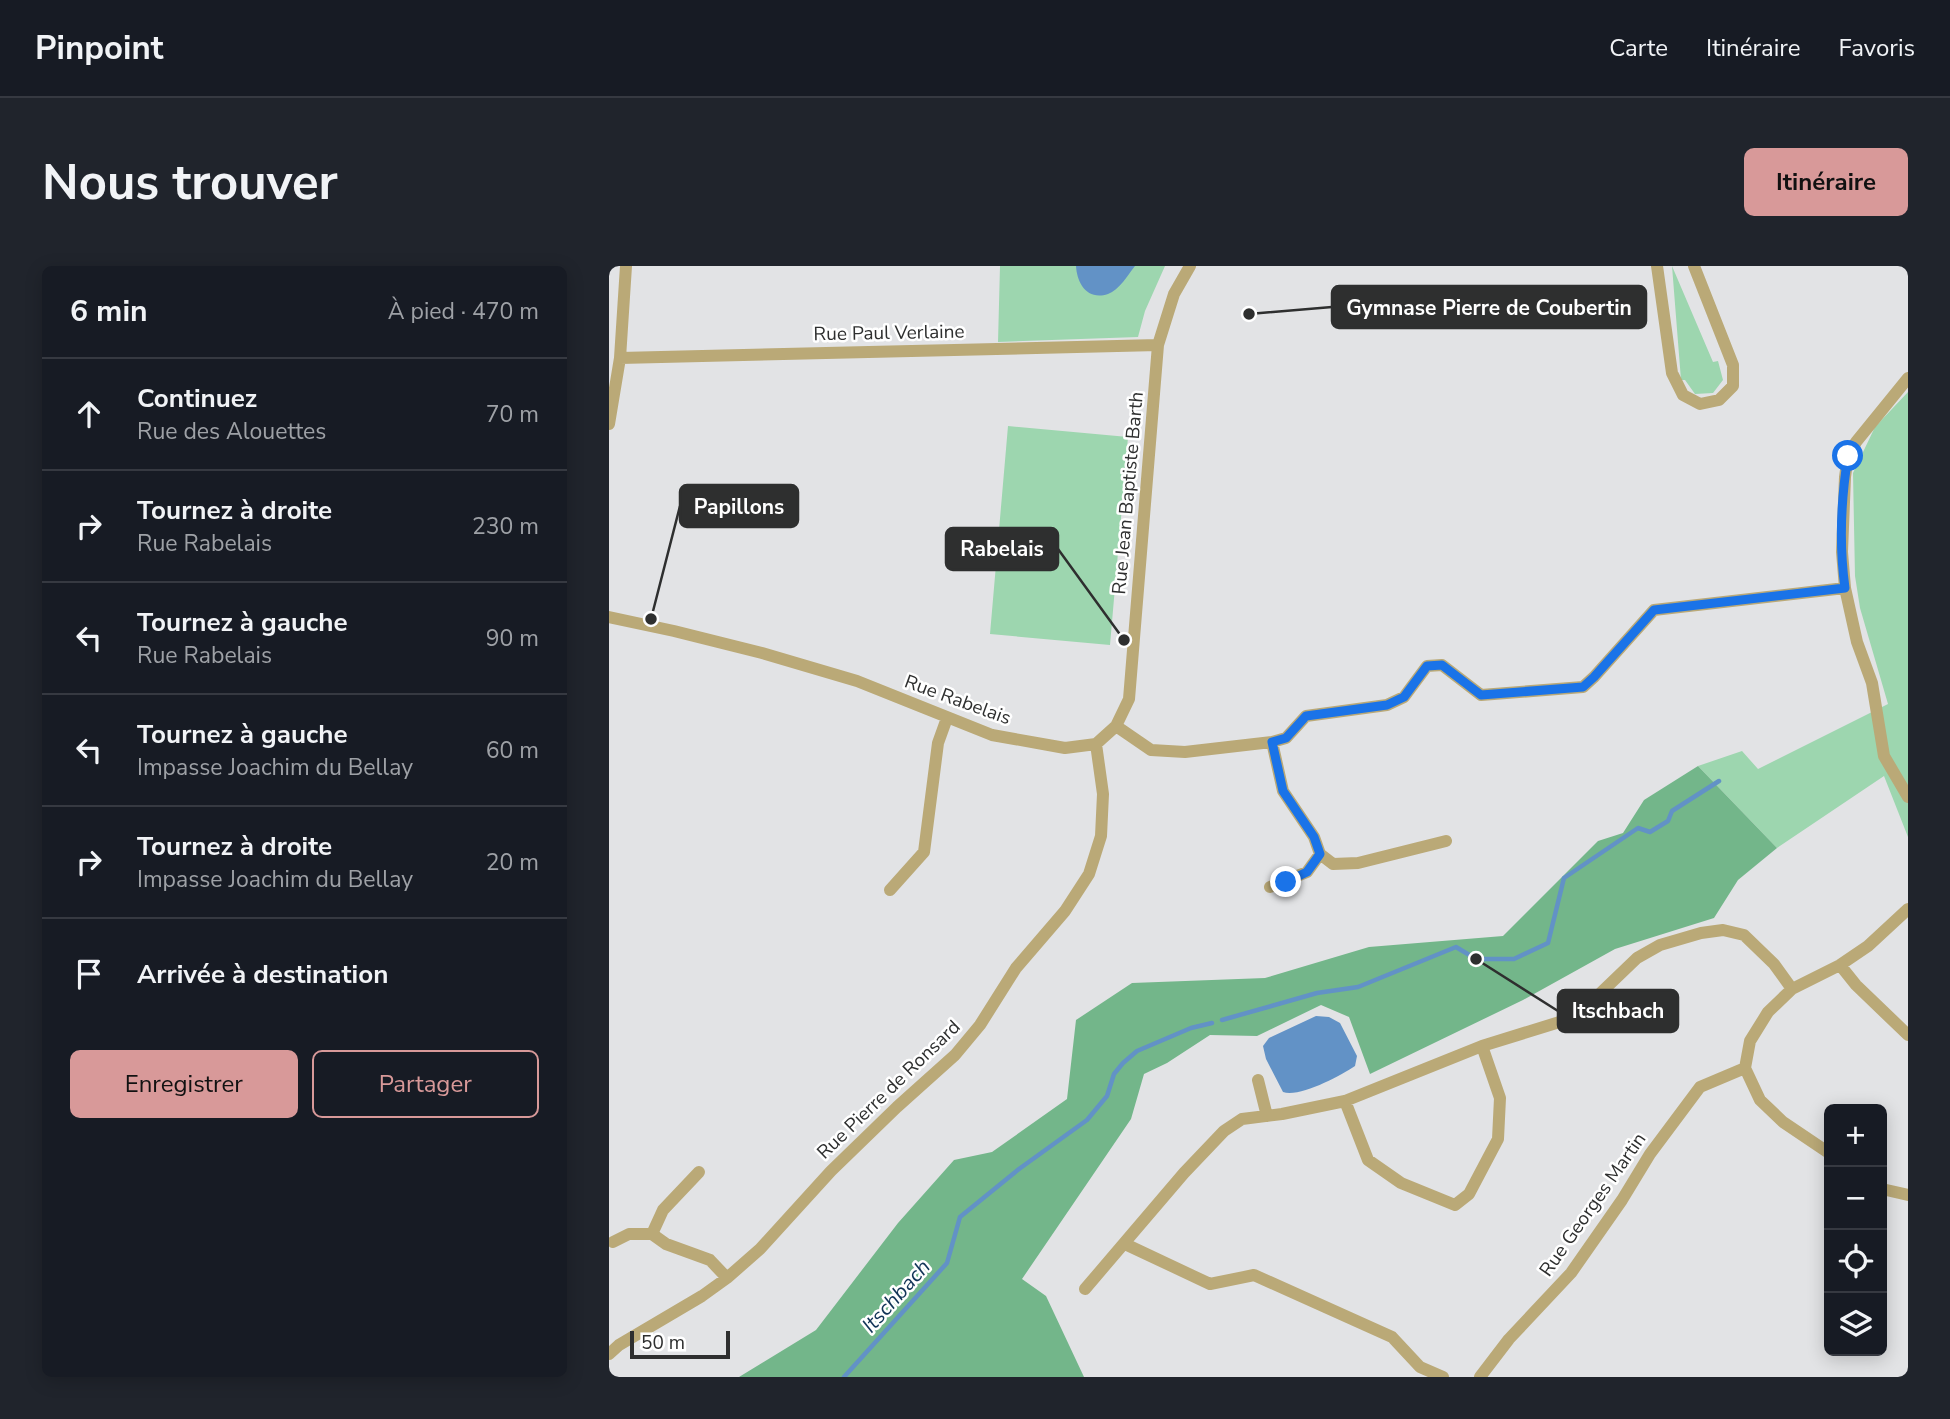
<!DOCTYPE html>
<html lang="fr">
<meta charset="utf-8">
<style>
body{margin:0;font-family:"Nunito Sans",sans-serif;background:#20242c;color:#f1f3f6}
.controls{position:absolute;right:21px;bottom:21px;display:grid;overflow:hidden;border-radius:10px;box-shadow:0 4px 18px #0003}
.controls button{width:63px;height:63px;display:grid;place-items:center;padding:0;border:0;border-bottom:2px solid #363941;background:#171b24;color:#f1f3f6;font:35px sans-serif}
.scale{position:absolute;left:21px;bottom:18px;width:100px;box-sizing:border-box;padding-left:7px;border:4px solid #2e2f2f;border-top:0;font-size:19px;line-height:24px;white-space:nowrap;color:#2e2f2f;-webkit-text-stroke:5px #fff;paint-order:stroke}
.stop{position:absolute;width:21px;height:21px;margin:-16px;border:5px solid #1a73e8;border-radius:50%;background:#fff}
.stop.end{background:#1a73e8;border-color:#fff;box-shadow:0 2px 7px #0008}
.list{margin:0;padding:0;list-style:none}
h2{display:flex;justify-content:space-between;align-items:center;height:91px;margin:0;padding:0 28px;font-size:30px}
h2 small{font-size:23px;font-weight:400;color:#9ea1a6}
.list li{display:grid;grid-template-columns:46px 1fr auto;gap:21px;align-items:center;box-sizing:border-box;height:112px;padding:0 28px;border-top:2px solid #363941}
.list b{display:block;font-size:26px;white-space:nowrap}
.list p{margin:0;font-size:23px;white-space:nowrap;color:#9ea1a6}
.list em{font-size:23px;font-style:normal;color:#9ea1a6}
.actions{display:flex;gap:14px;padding:21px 28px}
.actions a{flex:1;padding:16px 0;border:2px solid #d89999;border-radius:10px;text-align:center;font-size:24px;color:#d89999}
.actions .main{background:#d89999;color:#111}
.icon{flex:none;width:38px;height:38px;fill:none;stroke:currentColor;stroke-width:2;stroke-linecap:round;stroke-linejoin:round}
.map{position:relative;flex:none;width:1299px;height:1111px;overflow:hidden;border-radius:10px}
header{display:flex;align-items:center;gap:42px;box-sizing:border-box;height:98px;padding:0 35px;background:#171b24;border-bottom:2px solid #363941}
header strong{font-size:33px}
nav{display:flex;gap:38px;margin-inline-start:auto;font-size:24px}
.intro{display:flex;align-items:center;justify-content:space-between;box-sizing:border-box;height:168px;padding:0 42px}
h1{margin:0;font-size:49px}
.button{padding:18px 32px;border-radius:10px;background:#d89999;color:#111;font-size:24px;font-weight:700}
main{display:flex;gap:42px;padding:0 42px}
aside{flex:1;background:#171b24;border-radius:10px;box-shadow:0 4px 18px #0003}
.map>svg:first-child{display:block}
.green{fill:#9dd6af}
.forest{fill:#73b68a}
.water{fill:#6292c6}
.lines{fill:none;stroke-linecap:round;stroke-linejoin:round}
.stream{stroke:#6292c6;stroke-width:4.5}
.street{stroke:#baa977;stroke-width:12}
.route{stroke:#1a73e8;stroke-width:9}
.labels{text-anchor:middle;stroke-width:5;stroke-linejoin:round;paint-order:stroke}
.street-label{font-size:19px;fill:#2e2f2f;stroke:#fff}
.water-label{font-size:21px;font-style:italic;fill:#113457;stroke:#fff}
.leader{fill:none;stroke:#2e2f2f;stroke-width:2.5}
.callout-dot{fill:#2e2f2f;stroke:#fff;stroke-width:2.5}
.callout{fill:#2e2f2f;stroke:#2e2f2f;stroke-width:2.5}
.callout-label{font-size:21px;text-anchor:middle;font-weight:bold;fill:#fff}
</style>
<header>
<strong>Pinpoint</strong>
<nav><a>Carte</a><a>Itinéraire</a><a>Favoris</a></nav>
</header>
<div class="intro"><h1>Nous trouver</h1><a class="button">Itinéraire</a></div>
<main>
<aside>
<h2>6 min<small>À pied · 470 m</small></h2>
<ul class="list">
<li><svg class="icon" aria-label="ahead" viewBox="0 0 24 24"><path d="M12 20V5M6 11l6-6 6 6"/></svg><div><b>Continuez</b><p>Rue des Alouettes</p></div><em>70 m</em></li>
<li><svg class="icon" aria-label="right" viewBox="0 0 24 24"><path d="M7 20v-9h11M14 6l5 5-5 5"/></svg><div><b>Tournez à droite</b><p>Rue Rabelais</p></div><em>230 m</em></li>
<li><svg class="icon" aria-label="left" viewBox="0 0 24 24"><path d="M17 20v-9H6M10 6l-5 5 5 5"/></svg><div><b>Tournez à gauche</b><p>Rue Rabelais</p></div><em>90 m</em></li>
<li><svg class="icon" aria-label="left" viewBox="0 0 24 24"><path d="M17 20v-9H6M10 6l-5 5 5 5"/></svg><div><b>Tournez à gauche</b><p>Impasse Joachim du Bellay</p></div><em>60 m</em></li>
<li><svg class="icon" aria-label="right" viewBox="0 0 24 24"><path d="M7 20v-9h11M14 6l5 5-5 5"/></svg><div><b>Tournez à droite</b><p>Impasse Joachim du Bellay</p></div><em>20 m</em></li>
<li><svg class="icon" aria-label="arrive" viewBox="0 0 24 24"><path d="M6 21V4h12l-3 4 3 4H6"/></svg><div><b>Arrivée à destination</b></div></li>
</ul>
<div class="actions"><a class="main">Enregistrer</a><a>Partager</a></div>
</aside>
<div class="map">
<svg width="1299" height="1111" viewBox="0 0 1299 1111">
<rect width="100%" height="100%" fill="#e2e3e5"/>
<!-- green -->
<path class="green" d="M 391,0 L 556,0 L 536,45 L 529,71 L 389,76 Z
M 1063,0 L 1104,96 L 1109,95 L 1114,114 L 1104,127 L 1086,128 L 1076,114 L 1072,114 Z
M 1299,126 L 1299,571 L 1275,510 L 1168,582 L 1089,500 L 1133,485 L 1149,503 L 1279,438 L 1251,342 L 1246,310 L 1244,207 L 1266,161 Z
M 399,160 L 519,171 L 501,379 L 381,368 Z"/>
<!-- forest -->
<path class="forest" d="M 1089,500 L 1168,582 L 1129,614 L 1105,652 L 1006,683 L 914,734 L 761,808 L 740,751 L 712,739 L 648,770 L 601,769 L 558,797 L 535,808 L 522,853 L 413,1013 L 437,1030 L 475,1111 L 130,1111 L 207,1064 L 289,957 L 345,894 L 383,886 L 458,833 L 467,754 L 523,717 L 656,712 L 760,681 L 894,670 L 989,575 L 1014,567 L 1035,534 Z"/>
<!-- water -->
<path class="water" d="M 467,0 L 526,0 C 519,9 510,24 499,28 C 478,35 468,17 467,0 Z
M 707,750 L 720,751 L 731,757 L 748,790 L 746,800 C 731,810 690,832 674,826 L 657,793 L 654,780 L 660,772 Z"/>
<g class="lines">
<!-- stream -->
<path class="stream" d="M 613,754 L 708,727 L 749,721 L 847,681 L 867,693 L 905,693 L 939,677 L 955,612 L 1029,562 L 1041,566 L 1059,555 L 1063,545 L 1110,515
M 235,1111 L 338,997 L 351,951 L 410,903 L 478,854 L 498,830 L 505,808 L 514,797 L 528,785 L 582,762 L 603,757"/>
<!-- street -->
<path class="street" d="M 1048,0 L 1063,107 L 1074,129 L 1091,138 L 1110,134 L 1124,120 L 1124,99 L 1085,0
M 11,92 L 549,79
M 1299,112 L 1247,176 L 1239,190 L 1236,211 L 1233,286 L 1236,322 L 1248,376 L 1263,417 L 1275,490 L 1299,531
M 0,158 L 11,92 L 17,0
M 0,351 L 65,365 L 153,387 L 248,415 L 383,469 L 456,482 L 487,478 L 507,460 L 520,433 L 549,79 L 565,28 L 581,0
M 507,460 L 542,484 L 576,486 L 663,476 L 677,472 L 697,450 L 778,439 L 795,431 L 818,400 L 833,399 L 872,429 L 974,421 L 985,411 L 1045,344 L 1236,322
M 711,588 L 724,598 L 749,597 L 837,575
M 661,621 L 698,606 L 711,588 L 705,571 L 674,525 L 663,476
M 281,624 L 315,586 L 329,477 L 338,452
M 1231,699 L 1247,719 L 1299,769
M 649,814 L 658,850
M 736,835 L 759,894 L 792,917 L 846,939 L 860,928 L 889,873 L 891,832 L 873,780
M 1220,887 L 1174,856 L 1151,834 L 1136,802 L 1141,775 L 1159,746 L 1183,723 L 1231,699 L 1259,680 L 1299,643
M 1273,923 L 1299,929
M 43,968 L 54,944 L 90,906
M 4,976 L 20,968 L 43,968 L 57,978 L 101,994 L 118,1012
M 516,978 L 601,1018 L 645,1009 L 783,1071 L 811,1101 L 834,1111
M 476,1023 L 575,907 L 615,865 L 633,853 L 673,848 L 736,835 L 873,780 L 957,754 L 978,740 L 1028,692 L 1051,679 L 1092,667 L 1114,664 L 1135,669 L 1165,698 L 1183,723
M 0,1088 L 10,1079 L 93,1030 L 118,1012 L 151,983 L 222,905 L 288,841 L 346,789 L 371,759 L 407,702 L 456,645 L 480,608 L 492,570 L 494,528 L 487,478
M 871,1111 L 900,1073 L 962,1007 L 1013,934 L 1041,888 L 1091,821 L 1136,802"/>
</g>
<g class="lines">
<!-- route -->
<path class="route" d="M 677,616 L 698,606 L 711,588 L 705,571 L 674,525 L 663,476 L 677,472 L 697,450 L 778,439 L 795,431 L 818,400 L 833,399 L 872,429 L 974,421 L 985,411 L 1045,344 L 1236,322 C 1230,279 1232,233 1239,190"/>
</g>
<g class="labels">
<!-- street labels -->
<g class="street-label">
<text transform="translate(280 66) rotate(-1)" y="7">Rue Paul Verlaine</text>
<text transform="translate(518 227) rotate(-85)" y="7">Rue Jean Baptiste Barth</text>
<text transform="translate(349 433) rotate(20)" y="7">Rue Rabelais</text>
<text transform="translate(279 823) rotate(-44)" y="7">Rue Pierre de Ronsard</text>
<text transform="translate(983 938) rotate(-55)" y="7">Rue Georges Martin</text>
</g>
<!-- water labels -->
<g class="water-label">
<text transform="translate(287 1030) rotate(-48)" y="7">Itschbach</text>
</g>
</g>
<!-- callouts -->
<path class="leader" d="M640 48L723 41M42 353L71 240M515 374L449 283M867 693L949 745"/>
<g class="callout-dot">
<circle cx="640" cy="48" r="7"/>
<circle cx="42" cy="353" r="7"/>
<circle cx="515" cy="374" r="7"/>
<circle cx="867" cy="693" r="7"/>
</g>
<g class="callout">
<rect x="723" y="20" width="314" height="42" rx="7"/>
<rect x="71" y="219" width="118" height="42" rx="7"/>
<rect x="337" y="262" width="112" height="42" rx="7"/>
<rect x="949" y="724" width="120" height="42" rx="7"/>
</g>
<g class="callout-label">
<text x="880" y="49">Gymnase Pierre de Coubertin</text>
<text x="130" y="248">Papillons</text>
<text x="393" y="290">Rabelais</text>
<text x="1009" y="752">Itschbach</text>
</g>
</svg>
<div class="controls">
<button>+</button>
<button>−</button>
<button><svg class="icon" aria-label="locate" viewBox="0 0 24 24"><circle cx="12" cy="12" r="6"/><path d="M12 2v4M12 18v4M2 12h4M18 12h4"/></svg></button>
<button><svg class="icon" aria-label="layers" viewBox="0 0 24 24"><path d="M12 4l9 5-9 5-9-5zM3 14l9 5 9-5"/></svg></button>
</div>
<div class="scale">50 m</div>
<div class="stop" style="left:1239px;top:190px"></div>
<div class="stop end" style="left:677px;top:616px"></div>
</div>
</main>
